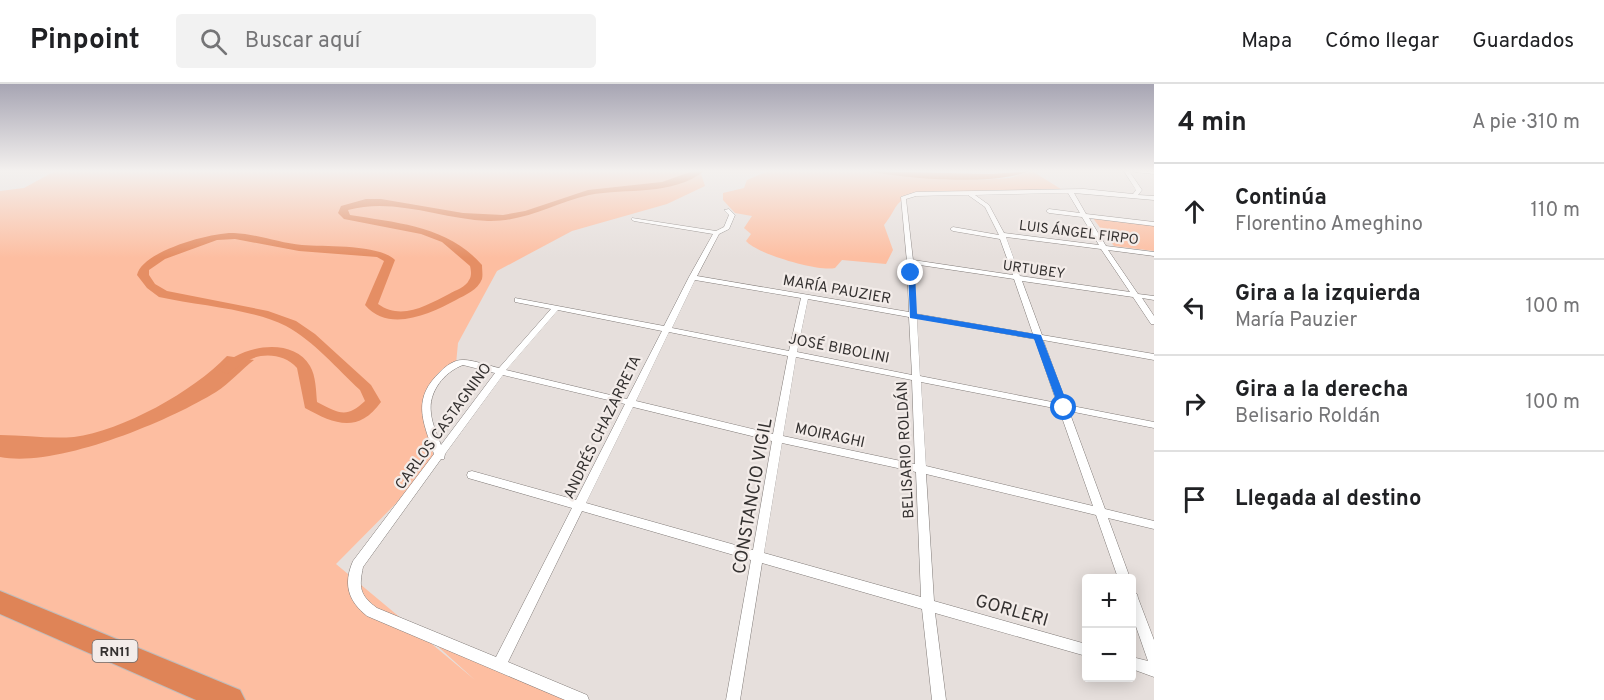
<!DOCTYPE html>
<html lang="es">
<meta charset="utf-8">
<style>
body{margin:0;font-family:Overpass,sans-serif;background:#f2f2f2;color:#202124}
.controls{position:absolute;right:18px;bottom:18px;display:grid;overflow:hidden;border-radius:6px;box-shadow:0 3px 15px #0003}
.controls button{width:54px;height:54px;display:grid;place-items:center;padding:0;border:0;border-bottom:2px solid #e0e0e0;background:#fff;color:#202124;font:30px sans-serif}
.stop{position:absolute;width:18px;height:18px;margin:-14px;border:4px solid #1a73e8;border-radius:50%;background:#fff}
.stop.end{background:#1a73e8;border-color:#fff;box-shadow:0 2px 6px #0008}
.list{margin:0;padding:0;list-style:none}
h2{display:flex;justify-content:space-between;align-items:center;height:78px;margin:0;padding:0 24px;font-size:26px}
h2 small{font-size:20px;font-weight:400;color:#757577}
.list li{display:grid;grid-template-columns:39px 1fr auto;gap:18px;align-items:center;box-sizing:border-box;height:96px;padding:0 24px;border-top:2px solid #e0e0e0}
.list b{display:block;font-size:22px;white-space:nowrap}
.list p{margin:0;font-size:20px;white-space:nowrap;color:#757577}
.list em{font-size:20px;font-style:normal;color:#757577}
.icon{flex:none;width:33px;height:33px;fill:none;stroke:currentColor;stroke-width:2;stroke-linecap:round;stroke-linejoin:round}
.map{position:relative;flex:none;width:1154px;height:616px;overflow:hidden}
header{display:flex;align-items:center;gap:36px;box-sizing:border-box;height:84px;padding:0 30px;background:#fff;border-bottom:2px solid #e0e0e0}
header strong{font-size:28px}
nav{display:flex;gap:33px;margin-inline-start:auto;font-size:21px}
.search{width:420px;height:54px;background:#f2f2f2;display:flex;align-items:center;gap:15px;box-sizing:border-box;padding:0 21px;border-radius:6px;color:#757577;font-size:22px}
main{display:flex}
aside{flex:1;background:#fff}
.map>svg:first-child{display:block}
.green{fill:#fdbea1}
.water{fill:#e58e64}
.lines{fill:none;stroke-linecap:round;stroke-linejoin:round}
.river{fill:#e58e64;fill-rule:evenodd}
.street-casing{stroke:#817b78;stroke-width:1}
.highway-casing{stroke:#bebdbd;stroke-width:2}
.street{fill:#fff;fill-rule:evenodd}
.highway{fill:#df8457;fill-rule:evenodd}
.route{fill:#1a73e8}
.labels{text-anchor:middle;stroke-width:4.5;stroke-linejoin:round;paint-order:stroke}
.far-street-label{font-size:14px;fill:#343130;stroke:#f3ece9}
.shield{fill:#f3ece9;stroke:#6d6968;stroke-width:1.5}
.shield-label{font-size:14px;font-weight:bold;fill:#343130}
.street-label{font-size:15px;fill:#343130;stroke:#f3ece9}
.near-street-label{font-size:18px;fill:#343130;stroke:#f3ece9}
</style>
<header>
<strong>Pinpoint</strong>
<div class="search"><svg class="icon" aria-label="search" viewBox="0 0 24 24"><circle cx="10" cy="10" r="6"/><path d="M15 15l6 6"/></svg>Buscar aquí</div>
<nav><a>Mapa</a><a>Cómo llegar</a><a>Guardados</a></nav>
</header>
<main>
<div class="map">
<svg width="1154" height="616" viewBox="0 0 1154 616">
<rect width="100%" height="100%" fill="#e6dfdc"/>
<!-- green -->
<path class="green" d="M 55,87 L 700,87 L 705,102 L 667,120 L 572,147 L 497,187 L 458,259 L 456,280 C 416,314 427,334 435,380 L 336,480 L 475,596 L 423,549 L 582,616 L 0,616 L 0,107 L 24,104 Z
M 768,87 L 886,87 L 977,96 L 1010,94 L 1032,87 L 1064,107 L 916,110 C 893,117 898,124 884,141 L 893,166 L 886,180 L 842,176 L 835,184 C 819,188 757,170 746,157 L 751,150 L 744,144 L 752,132 L 735,129 L 723,116 L 723,109 L 744,104 L 747,96 Z
M 1092,133 L 1154,141 L 1154,167 L 1114,162 Z"/>
<!-- water -->
<path class="water" d="M 866,87 L 990,90 L 1030,87 C 991,102 909,95 866,87 Z
M 227,272 L 254,276 C 242,285 230,299 216,308 C 167,338 57,384 0,373 L 0,351 C 25,351 49,355 74,353 C 122,347 194,307 227,272 Z"/>
<g class="lines">
<!-- river -->
<path class="river" d="M 693,87 L 704,87 C 673,112 626,104 589,111 C 554,119 525,138 488,137 C 442,135 394,113 348,126 L 350,131 C 398,139 448,142 482,181 C 482,185 483,191 482,195 C 478,206 465,211 456,216 C 430,230 389,249 365,221 L 384,177 L 377,173 L 299,167 L 235,155 L 217,156 L 165,175 L 149,186 L 149,191 L 155,200 L 167,207 L 268,227 L 296,237 L 315,250 L 371,301 L 381,318 C 358,350 334,340 305,324 L 297,284 C 285,270 262,268 247,277 C 239,281 234,288 226,290 L 219,286 C 237,262 292,251 310,282 C 316,292 316,307 317,318 C 339,329 346,335 365,317 L 360,306 C 337,285 314,257 286,242 C 249,224 199,222 159,213 L 147,204 L 137,191 C 142,167 212,148 234,149 C 257,150 279,159 302,161 C 326,163 379,160 395,176 L 378,220 C 402,237 427,221 449,210 C 456,206 466,203 469,196 C 472,192 471,186 470,182 L 442,158 L 421,150 L 344,135 L 338,129 L 341,122 L 366,115 L 381,115 L 463,129 L 503,131 L 525,127 L 588,106 L 662,98 Z"/>
<defs>
<path id="street" d="M 1124,87 L 1129,87 L 1142,106 L 1138,111 L 1154,112 L 1154,116 L 1074,109 L 1086,130 L 1154,138 L 1154,142 L 1089,134 L 1106,162 L 1154,168 L 1154,172 L 1108,166 L 1138,210 L 1154,212 L 1154,216 L 1142,214 L 1154,232 L 1154,240 L 1151,240 L 1133,213 L 1022,197 L 1042,251 L 1154,270 L 1154,276 L 1043,256 L 1067,321 L 1154,338 L 1154,344 L 1069,327 L 1105,425 L 1154,437 L 1154,445 L 1108,434 L 1130,494 L 1118,494 L 1096,431 L 926,390 L 934,517 L 1086,560 L 1086,572 L 935,529 L 946,616 L 932,616 L 922,525 L 762,479 L 740,616 L 726,616 L 751,476 L 582,427 L 508,578 L 587,611 L 589,616 L 565,616 L 367,532 C 348,517 343,500 353,477 L 434,370 C 423,337 411,315 441,287 C 446,282 454,276 462,276 C 470,275 490,282 499,284 L 551,225 L 515,218 L 515,214 L 664,242 L 689,193 L 713,150 L 634,137 L 631,135 L 632,134 L 716,147 L 724,143 L 729,131 L 724,126 L 729,125 L 735,131 L 729,145 L 719,150 L 697,192 L 909,228 L 907,178 L 901,113 L 916,108 L 1084,105 L 1133,110 L 1136,106 ZM 1068,109 L 1080,129 L 1049,125 L 1046,127 L 1049,129 L 1082,133 L 1099,161 L 1004,149 L 989,121 L 975,111 ZM 968,111 L 985,123 L 999,151 L 953,143 L 950,145 L 953,147 L 1000,155 L 1013,191 L 913,176 L 906,115 L 916,112 ZM 1006,153 L 1101,165 L 1130,208 L 1020,192 ZM 913,180 L 1014,195 L 1033,250 L 916,230 ZM 695,196 L 801,214 L 789,267 L 672,244 ZM 808,215 L 909,233 L 912,291 L 797,268 ZM 558,226 L 662,247 L 627,315 L 506,286 ZM 917,234 L 1035,255 L 1057,319 L 920,292 ZM 669,248 L 788,272 L 773,350 L 636,317 ZM 796,273 L 912,296 L 915,380 L 783,352 ZM 463,281 L 495,289 L 441,361 C 437,350 432,340 431,329 C 428,308 444,288 463,281 ZM 503,291 L 625,320 L 576,416 L 472,387 L 468,388 L 467,391 L 468,394 L 572,424 L 496,573 L 377,524 C 359,511 359,503 363,483 L 441,375 L 444,375 L 445,370 ZM 921,298 L 1059,325 L 1093,422 L 926,382 ZM 633,323 L 772,357 L 753,466 L 586,419 ZM 782,359 L 916,388 L 921,513 L 764,469 Z
M 1133,87 L 1154,88 L 1154,90 L 1135,88 Z
M 1132,508 L 1137,510 L 1138,514 L 1154,556 L 1154,593 L 1132,585 L 1132,573 L 1148,577 L 1132,531 Z"/>
<path id="highway" d="M 0,507 L 240,606 L 245,616 L 196,616 L 0,530 Z"/>
</defs>
<!-- street casing -->
<use href="#street" class="street-casing"/>
<!-- highway casing -->
<use href="#highway" class="highway-casing"/>
<!-- street -->
<use href="#street" class="street"/>
<!-- highway -->
<use href="#highway" class="highway"/>
</g>
<!-- sky -->
<linearGradient id="sky" x2="0" y2="1"><stop stop-color="#a7a5b3"/><stop offset="0.5" stop-color="#f4f1ef"/><stop offset="1" stop-color="#f4f1ef" stop-opacity="0"/></linearGradient>
<rect width="1154" height="174" fill="url(#sky)"/>
<!-- route -->
<path class="route" d="M 908,187 L 915,189 L 917,230 L 1041,251 L 1069,324 L 1068,326 L 1059,324 L 1034,255 L 910,234 Z"/>
<g class="labels">
<!-- far-street labels -->
<g class="far-street-label">
<text transform="translate(1079 148) rotate(7)" y="5">LUIS ÁNGEL FIRPO</text>
<text transform="translate(1034 185) rotate(8)" y="5">URTUBEY</text>
</g>
<!-- shield labels -->
<rect class="shield" x="92.5" y="556" width="45" height="22" rx="4.5"/>
<g class="shield-label">
<text x="115" y="572">RN11</text>
</g>
<!-- street labels -->
<g class="street-label">
<text transform="translate(837 205) rotate(10)" y="5">MARÍA PAUZIER</text>
<text transform="translate(839 264) rotate(11)" y="5">JOSÉ BIBOLINI</text>
<text transform="translate(443 342) rotate(-54)" y="5">CARLOS CASTAGNINO</text>
<text transform="translate(602 343) rotate(-64)" y="5">ANDRÉS CHAZARRETA</text>
<text transform="translate(830 351) rotate(12)" y="5">MOIRAGHI</text>
<text transform="translate(905 366) rotate(-93)" y="5">BELISARIO ROLDÁN</text>
</g>
<!-- near-street labels -->
<g class="near-street-label">
<text transform="translate(752 412) rotate(-80)" y="6">CONSTANCIO VIGIL</text>
<text transform="translate(1012 526) rotate(16)" y="6">GORLERI</text>
</g>
</g>
</svg>
<div class="controls">
<button>+</button>
<button>−</button>
</div>
<div class="stop" style="left:1064px;top:324px"></div>
<div class="stop end" style="left:911px;top:189px"></div>
</div>
<aside>
<h2>4 min<small>A pie · 310 m</small></h2>
<ul class="list">
<li><svg class="icon" aria-label="ahead" viewBox="0 0 24 24"><path d="M12 20V5M6 11l6-6 6 6"/></svg><div><b>Continúa</b><p>Florentino Ameghino</p></div><em>110 m</em></li>
<li><svg class="icon" aria-label="left" viewBox="0 0 24 24"><path d="M17 20v-9H6M10 6l-5 5 5 5"/></svg><div><b>Gira a la izquierda</b><p>María Pauzier</p></div><em>100 m</em></li>
<li><svg class="icon" aria-label="right" viewBox="0 0 24 24"><path d="M7 20v-9h11M14 6l5 5-5 5"/></svg><div><b>Gira a la derecha</b><p>Belisario Roldán</p></div><em>100 m</em></li>
<li><svg class="icon" aria-label="arrive" viewBox="0 0 24 24"><path d="M6 21V4h12l-3 4 3 4H6"/></svg><div><b>Llegada al destino</b></div></li>
</ul>
</aside>
</main>
